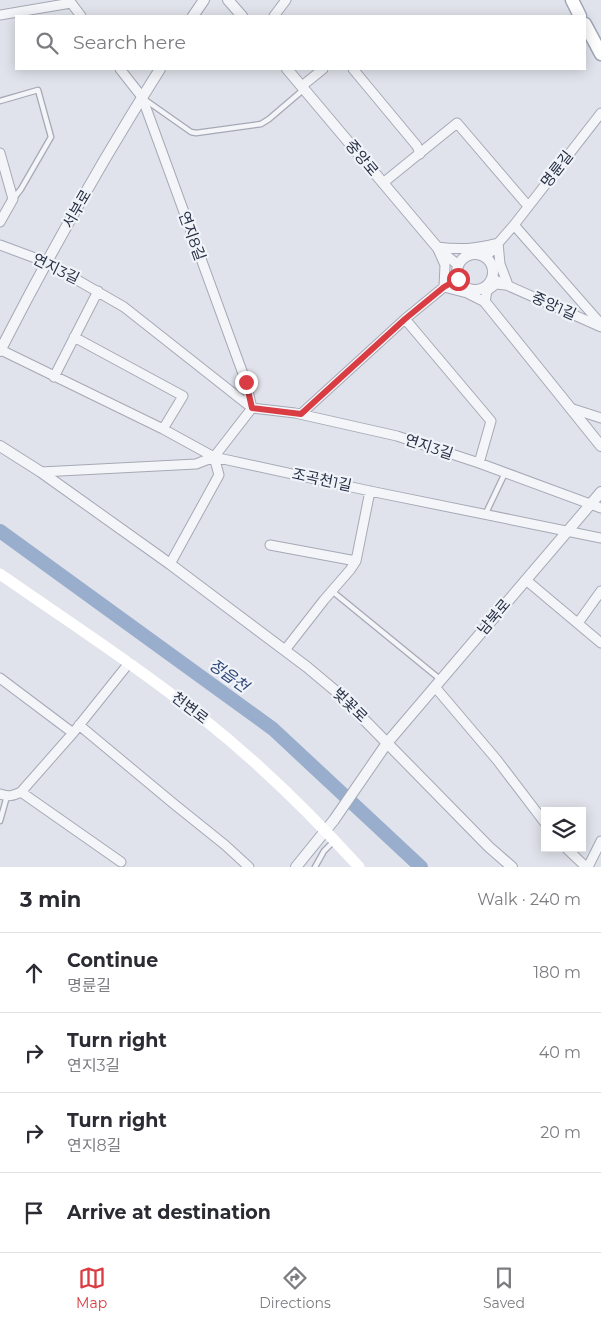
<!DOCTYPE html>
<meta charset="utf-8">
<style>
body{margin:0;font-family:Montserrat,"Noto Sans KR",sans-serif;background:#f2f2f3;color:#2b2b33}
.controls{position:absolute;right:15px;bottom:15px;display:grid;overflow:hidden;border-radius:0px;box-shadow:0 2px 12px #0003}
.controls button{width:45px;height:45px;display:grid;place-items:center;padding:0;border:0;border-bottom:1px solid #e1e1e2;background:#fff;color:#2b2b33;font:25px sans-serif}
.stop{position:absolute;width:15px;height:15px;margin:-11px;border:4px solid #d93c42;border-radius:50%;background:#fff}
.stop.end{background:#d93c42;border-color:#fff;box-shadow:0 1px 5px #0008}
.list{margin:0;padding:0;list-style:none}
h2{display:flex;justify-content:space-between;align-items:center;height:65px;margin:0;padding:0 20px;font-size:21px}
h2 small{font-size:16px;font-weight:400;color:#7c7c81}
.list li{display:grid;grid-template-columns:32px 1fr auto;gap:15px;align-items:center;box-sizing:border-box;height:80px;padding:0 20px;border-top:1px solid #e1e1e2}
.list b{display:block;font-size:19px;white-space:nowrap}
.list p{margin:0;font-size:16px;white-space:nowrap;color:#7c7c81}
.list em{font-size:16px;font-style:normal;color:#7c7c81}
.icon{flex:none;width:28px;height:28px;fill:none;stroke:currentColor;stroke-width:2;stroke-linecap:round;stroke-linejoin:round}
.map{position:relative;flex:none;width:601px;height:867px;overflow:hidden}
.search{position:absolute;background:#fff;box-shadow:0 2px 12px #0003;left:15px;right:15px;top:15px;height:55px;display:flex;align-items:center;gap:12px;box-sizing:border-box;padding:0 18px;border-radius:0px;color:#7c7c81;font-size:19px}
.sheet{height:385px;background:#fff}
nav{display:flex;justify-content:space-around;align-items:center;box-sizing:border-box;height:70px;border-top:1px solid #e1e1e2;background:#fff;font-size:14px;color:#7c7c81}
nav a{display:grid;justify-items:center;gap:2px}
nav .on{color:#d93c42}
.map>svg:first-child{display:block}
.lines{fill:none;stroke-linecap:round;stroke-linejoin:round}
.river{stroke:#99adcd;stroke-width:14}
.service-casing{stroke:#a5a9b6;stroke-width:7}
.minor-casing{stroke:#a5a9b6;stroke-width:11}
.tertiary-casing{stroke:#a5a9b6;stroke-width:12}
.primary-casing{stroke:#9fa6b7;stroke-width:15}
.service{stroke:#f4f5f8;stroke-width:4.5}
.minor{stroke:#f4f5f8;stroke-width:9}
.tertiary{stroke:#f4f5f8;stroke-width:10}
.secondary{stroke:#fff;stroke-width:11}
.primary{stroke:#fff;stroke-width:12}
.route{stroke:#d93c42;stroke-width:6}
.labels{text-anchor:middle;stroke-width:4.5;stroke-linejoin:round;paint-order:stroke}
.street-label{font-size:15px;fill:#272f44;stroke:#f0f3f8}
.water-label{font-size:16px;font-style:italic;fill:#2e487b;stroke:#f0f3f8}
</style>
<div class="map">
<svg width="601" height="867" viewBox="0 0 601 867">
<rect width="100%" height="100%" fill="#e0e3eb"/>
<g class="lines">
<!-- river -->
<path class="river" d="M 0,531 L 273,729 L 421,867"/>
<defs>
<path id="service" d="M 144,99 L 191,132 L 196,133 L 261,124 L 269,119 L 303,90
M 0,101 L 38,90 L 51,137 L 21,189 L 14,198
M 486,513 L 505,473
M 332,591 L 441,680
M 0,821 L 7,796
M 315,867 L 324,851 L 334,841"/>
<path id="minor" d="M 69,0 L 81,16
M 0,15 L 71,3
M 274,16 L 286,0
M 120,69 L 142,97 L 246,382 L 252,408 L 214,457
M 353,69 L 417,146 L 420,154
M 302,86 L 323,69
M 0,153 L 13,199 L 0,222
M 383,183 L 457,123 L 528,206
M 514,225 L 601,324
M 498,243 L 500,264 L 508,285
M 0,245 L 46,262 L 124,307 L 252,408 L 295,413 L 397,436 L 479,463 L 601,508
M 437,247 C 461,250 474,249 498,243
M 437,247 L 445,265 L 444,287
M 439,249 L 458,265
M 486,257 L 514,225 L 601,113
M 493,279 L 601,327
M 444,287 L 467,293 L 485,302
M 485,302 L 487,291 L 496,284 L 505,285
M 405,319 L 491,421 L 479,463
M 74,337 L 183,396 L 163,429
M 1,350 L 163,429 L 214,457
M 54,377 L 98,291
M 570,408 L 601,418
M 301,414 L 405,319 L 444,287 L 459,279
M 41,472 L 196,464 L 214,457 L 370,491 L 601,538
M 270,545 L 356,561
M 170,564 L 219,475 L 214,457
M 526,580 L 601,643
M 578,623 L 601,591
M 285,650 L 324,600 L 350,570 L 356,561 L 370,491
M 0,678 L 73,733
M 435,687 L 497,760 L 545,823
M 79,725 L 174,804 L 225,845 L 249,867
M 21,792 L 121,862
M 0,794 C 8,797 13,796 21,792 L 73,733 L 129,663
M 566,848 L 586,867
M 588,867 L 601,841"/>
<path id="tertiary" d="M 228,0 L 242,16
M 193,16 L 204,0
M 287,69 L 437,247
M457 272a18 18 0 1 1 36 0a18 18 0 1 1-36 0Z
M 485,302 L 601,446
M 0,351 C 49,255 102,160 160,69
M 0,446 L 41,472 L 170,564 L 307,667 L 338,693 L 489,847 L 512,867
M 296,867 L 334,820 L 387,743 L 601,492"/>
<path id="primary" d="M 572,0 L 580,16
M 585,24 L 601,54"/>
</defs>
<!-- service casing -->
<use href="#service" class="service-casing"/>
<!-- minor casing -->
<use href="#minor" class="minor-casing"/>
<!-- tertiary casing -->
<use href="#tertiary" class="tertiary-casing"/>
<!-- primary casing -->
<use href="#primary" class="primary-casing"/>
<!-- service -->
<use href="#service" class="service"/>
<!-- minor -->
<use href="#minor" class="minor"/>
<!-- tertiary -->
<use href="#tertiary" class="tertiary"/>
<!-- secondary -->
<path class="secondary" d="M 0,574 C 69,622 140,668 206,721 C 261,765 312,815 359,867"/>
<!-- primary -->
<use href="#primary" class="primary"/>
</g>
<g class="lines">
<!-- route -->
<path class="route" d="M 246,382 L 252,408 L 301,414 L 405,319 L 444,287 L 458,279"/>
</g>
<g class="labels">
<!-- street labels -->
<g class="street-label">
<text transform="translate(362 158) rotate(50)" y="5">중앙로</text>
<text transform="translate(557 169) rotate(-52)" y="5">명륜길</text>
<text transform="translate(77 209) rotate(-60)" y="5">서부로</text>
<text transform="translate(192 236) rotate(70)" y="5">연지8길</text>
<text transform="translate(56 269) rotate(26)" y="5">연지3길</text>
<text transform="translate(554 306) rotate(24)" y="5">중앙1길</text>
<text transform="translate(429 447) rotate(18)" y="5">연지3길</text>
<text transform="translate(322 480) rotate(12)" y="5">조곡천1길</text>
<text transform="translate(494 617) rotate(-50)" y="5">남북로</text>
<text transform="translate(350 705) rotate(44)" y="5">벚꽃로</text>
<text transform="translate(190 708) rotate(38)" y="5">천변로</text>
</g>
<!-- water labels -->
<g class="water-label">
<text transform="translate(229 675) rotate(36)" y="6">정읍천</text>
</g>
</g>
</svg>
<div class="controls">
<button><svg class="icon" aria-label="layers" viewBox="0 0 24 24"><path d="M12 4l9 5-9 5-9-5zM3 14l9 5 9-5"/></svg></button>
</div>
<div class="stop" style="left:458px;top:279px"></div>
<div class="stop end" style="left:246px;top:382px"></div>
<div class="search"><svg class="icon" aria-label="search" viewBox="0 0 24 24"><circle cx="10" cy="10" r="6"/><path d="M15 15l6 6"/></svg>Search here</div>
</div>
<section class="sheet">
<h2>3 min<small>Walk · 240 m</small></h2>
<ul class="list">
<li><svg class="icon" aria-label="ahead" viewBox="0 0 24 24"><path d="M12 20V5M6 11l6-6 6 6"/></svg><div><b>Continue</b><p>명륜길</p></div><em>180 m</em></li>
<li><svg class="icon" aria-label="right" viewBox="0 0 24 24"><path d="M7 20v-9h11M14 6l5 5-5 5"/></svg><div><b>Turn right</b><p>연지3길</p></div><em>40 m</em></li>
<li><svg class="icon" aria-label="right" viewBox="0 0 24 24"><path d="M7 20v-9h11M14 6l5 5-5 5"/></svg><div><b>Turn right</b><p>연지8길</p></div><em>20 m</em></li>
<li><svg class="icon" aria-label="arrive" viewBox="0 0 24 24"><path d="M6 21V4h12l-3 4 3 4H6"/></svg><div><b>Arrive at destination</b></div></li>
</ul>
</section>
<nav>
<a class="on"><svg class="icon" aria-label="map" viewBox="0 0 24 24"><path d="M3 6l6-2 6 2 6-2v14l-6 2-6-2-6 2zM9 4v14M15 6v14"/></svg>Map</a>
<a><svg class="icon" aria-label="directions" viewBox="0 0 24 24"><path d="M12 3l9 9-9 9-9-9zM9 14v-3h6M13 9l2 2-2 2"/></svg>Directions</a>
<a><svg class="icon" aria-label="saved" viewBox="0 0 24 24"><path d="M7 4h10v16l-5-4-5 4z"/></svg>Saved</a>
</nav>
